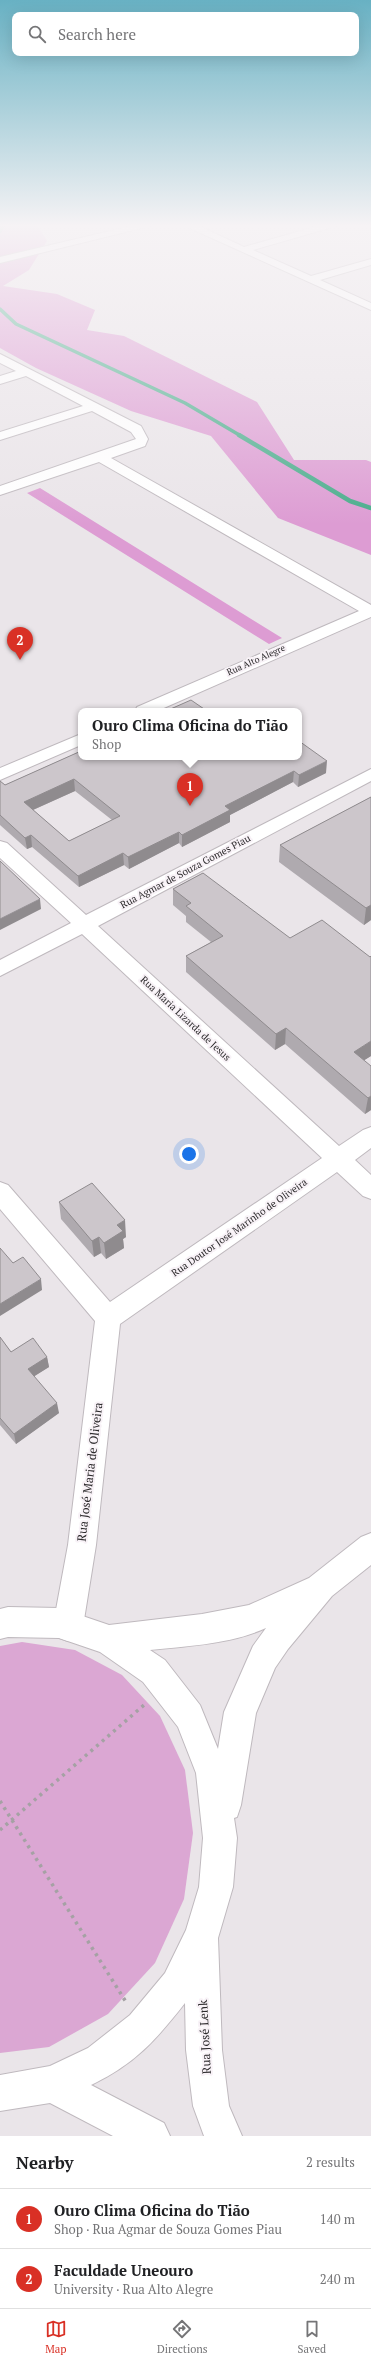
<!DOCTYPE html>
<meta charset="utf-8">
<style>
body{margin:0;font-family:"PT Serif",serif;background:#f6f6f6;color:#202124}
.you{position:absolute;left:189px;top:1154px;width:14px;height:14px;margin:-10px;border:3px solid #fff;border-radius:50%;background:#1a73e8;box-shadow:0 0 0 6px #1a73e833}
.badge{display:grid;place-items:center;width:26px;height:26px;border-radius:50%;background:#d93025;color:#fff;font-size:13px;font-weight:700}
.pin{position:absolute;translate:-50% -33px;filter:drop-shadow(0 1px 2px #0008)}
.pin::after{content:'';position:absolute;top:21px;width:14px;height:12px;background:inherit;clip-path:polygon(0 0,100% 0,50% 100%)}
.popup{position:absolute;left:78px;top:708px;width:224px;height:52px;box-sizing:border-box;display:grid;place-content:center;border-radius:8px;background:#fff;filter:drop-shadow(0 1px 3px #0005);font-size:13px;white-space:nowrap;color:#757577}
.popup b{font-size:15px;color:#202124}
.popup::after{content:'';position:absolute;left:50%;top:100%;margin-left:-8px;border:8px solid transparent;border-top-color:#fff}
.list{margin:0;padding:0;list-style:none}
h2{display:flex;justify-content:space-between;align-items:center;height:52px;margin:0;padding:0 16px;font-size:17px}
h2 small{font-size:13px;font-weight:400;color:#757577}
.list li{display:grid;grid-template-columns:26px 1fr auto;gap:12px;align-items:center;box-sizing:border-box;height:60px;padding:0 16px;border-top:1px solid #e0e0e0}
.list b{display:block;font-size:15px;white-space:nowrap}
.list p{margin:0;font-size:13px;white-space:nowrap;color:#757577}
.list em{font-size:13px;font-style:normal;color:#757577}
.icon{flex:none;width:22px;height:22px;fill:none;stroke:currentColor;stroke-width:2;stroke-linecap:round;stroke-linejoin:round}
.map{position:relative;flex:none;width:371px;height:2136px;overflow:hidden}
.search{position:absolute;background:#fff;box-shadow:0 4px 16px #0002;left:12px;right:12px;top:12px;height:44px;display:flex;align-items:center;gap:10px;box-sizing:border-box;padding:0 14px;border-radius:8px;color:#757577;font-size:15px}
.sheet{height:172px;background:#fff}
nav{display:flex;justify-content:space-around;align-items:center;box-sizing:border-box;height:56px;border-top:1px solid #e0e0e0;background:#fff;font-size:11px;color:#757577}
nav a{display:grid;justify-items:center;gap:2px}
nav .on{color:#d93025}
.map>svg:first-child{display:block}
.green{fill:#dba7d3}
.forest{fill:#dd9cd3}
.lines{fill:none;stroke-linecap:round;stroke-linejoin:round}
.stream-far1{stroke:#49ac8b;stroke-width:3.5}
.stream{stroke:#49ac8b;stroke-width:4.5}
.minor-casing{stroke:#bfb9be;stroke-width:2}
.tertiary-casing{stroke:#bfb9be;stroke-width:2}
.path{stroke:#a5a1a4;stroke-width:3.5;stroke-dasharray:3 4.5;stroke-linecap:butt}
.minor{fill:#fff;fill-rule:evenodd}
.tertiary{fill:#fff;fill-rule:evenodd}
.wall{fill:#afaaaf;fill-rule:evenodd}
.shaded-wall{fill:#8f8b8e}
.building{fill:#ccc6cb;stroke:#8f8b8e;fill-rule:evenodd}
.labels{text-anchor:middle;stroke-width:4;stroke-linejoin:round;paint-order:stroke}
.far-street-label{font-size:9px;fill:#2d2b2d;stroke:#f8f2f7}
.street-label{font-size:10px;fill:#2d2b2d;stroke:#f8f2f7}
.near-street-label{font-size:12px;fill:#2d2b2d;stroke:#f8f2f7}
</style>
<div class="map">
<svg width="371" height="2136" viewBox="0 0 371 2136">
<rect width="100%" height="100%" fill="#eae5e9"/>
<!-- green -->
<path class="green" d="M 22,1642 L 75,1650 L 122,1675 L 160,1716 L 185,1770 L 193,1833 L 184,1899 L 155,1963 L 108,2014 L 49,2047 L 0,2053 L 0,1646 Z"/>
<!-- forest -->
<path class="forest" d="M 0,226 L 38,226 L 47,241 L 29,270 L 3,286 L 57,294 L 95,310 L 87,330 L 124,336 L 257,402 L 294,460 L 366,460 L 371,462 L 371,555 L 278,518 L 211,436 L 131,411 L 36,368 L 0,348 Z
M 40,488 L 282,638 L 269,644 L 27,493 Z"/>
<g class="lines">
<!-- stream-far1 -->
<path class="stream-far1" d="M 0,231 L 3,226
M 0,309 L 16,324 L 185,403 L 241,436"/>
<!-- stream -->
<path class="stream" d="M 239,435 L 350,501 L 371,508"/>
<defs>
<path id="minor" d="M 131,226 L 150,226 L 0,263 L 0,257 Z
M 185,226 L 199,226 L 244,247 L 318,226 L 336,226 L 253,250 L 311,276 L 371,259 L 371,265 L 320,280 L 371,303 L 371,310 Z
M 0,354 L 141,426 L 148,439 L 145,446 L 111,458 L 371,605 L 371,617 L 157,711 L 135,711 L 137,707 L 359,611 L 99,462 L 0,495 L 0,486 L 136,439 L 131,432 L 92,411 L 0,440 L 0,432 L 83,406 L 26,376 L 0,384 L 0,376 L 16,371 L 0,363 Z
M 81,734 L 81,745 L 0,780 L 0,768 Z
M 371,769 L 371,781 L 98,926 L 339,1146 L 363,1130 L 371,1127 L 371,1148 L 355,1160 L 371,1175 L 371,1199 L 363,1196 L 337,1172 L 120,1324 L 96,1545 L 83,1626 L 79,1637 L 68,1641 L 57,1637 L 53,1626 L 68,1545 L 95,1321 L 0,1209 L 0,1182 L 8,1185 L 110,1302 L 322,1158 L 82,934 L 0,976 L 0,960 L 71,923 L 0,858 L 0,841 L 7,843 L 86,915 Z"/>
<path id="tertiary" d="M 371,1533 L 371,1565 L 332,1596 L 288,1649 L 275,1668 L 256,1713 L 241,1805 L 237,1817 L 234,1818 L 237,1838 L 233,1887 L 218,1938 L 222,2050 L 229,2106 L 242,2136 L 204,2136 L 193,2106 L 186,2050 L 185,2003 C 156,2040 135,2064 91,2085 L 164,2123 L 170,2136 L 113,2136 L 50,2103 L 0,2111 L 0,2075 L 50,2066 L 88,2048 L 130,2015 L 165,1973 L 186,1930 L 199,1887 L 203,1838 L 196,1773 L 178,1727 L 143,1682 L 100,1652 L 59,1638 L 8,1637 L 0,1639 L 0,1609 L 8,1607 L 59,1608 L 109,1625 L 202,1614 L 249,1605 L 309,1578 L 361,1537 ZM 266,1628 L 253,1646 L 224,1712 L 218,1749 L 200,1705 L 165,1660 L 150,1650 C 188,1646 231,1644 266,1628 Z"/>
</defs>
<!-- minor casing -->
<use href="#minor" class="minor-casing"/>
<!-- tertiary casing -->
<use href="#tertiary" class="tertiary-casing"/>
<!-- path -->
<path class="path" d="M 0,1801 L 126,2002
M 0,1830 L 144,1705"/>
<!-- minor -->
<use href="#minor" class="minor"/>
<!-- tertiary -->
<use href="#tertiary" class="tertiary"/>
</g>
<!-- wall -->
<path class="wall" d="M 81,751 L 326,773 L 298,787 L 293,782 L 230,815 L 230,822 L 182,847 L 179,843 L 129,869 L 124,865 L 79,887 L 32,847 L 27,849 L 0,825 L 0,781 L 5,785 ZM 75,791 L 112,820 L 69,841 L 33,810 Z
M 371,797 L 371,920 L 364,925 L 279,862 L 280,845 Z
M 203,873 L 371,1056 L 364,1060 L 371,1110 L 365,1114 L 285,1044 L 275,1050 L 186,972 L 186,956 L 211,942 L 186,922 L 186,916 L 173,905 L 173,889 Z
M 59,1202 L 126,1237 L 123,1239 L 124,1248 L 106,1259 L 101,1253 L 94,1257 L 61,1219 Z
M 0,1337 L 11,1352 L 47,1357 L 49,1367 L 34,1376 L 59,1413 L 16,1444 L 0,1425 Z"/>
<!-- shaded-wall -->
<path class="shaded-wall" d="M 327,761 L 326,773 L 298,787 L 299,775 Z
M 294,771 L 293,782 L 230,815 L 230,822 L 182,847 L 182,835 L 225,806 Z
M 74,779 L 75,791 L 26,813 L 24,802 Z
M 179,832 L 179,843 L 129,869 L 128,857 Z
M 31,835 L 32,847 L 27,849 L 25,838 Z
M 123,853 L 124,865 L 79,887 L 78,876 Z
M 40,899 L 41,909 L 0,930 L 0,919 Z
M 371,905 L 371,920 L 364,925 L 366,908 Z
M 286,1028 L 285,1044 L 275,1050 L 276,1034 Z
M 371,1041 L 371,1056 L 352,1068 L 354,1052 Z
M 371,1096 L 371,1110 L 365,1114 L 368,1098 Z
M 125,1220 L 126,1237 L 123,1239 L 124,1248 L 106,1259 L 104,1243 L 117,1225 Z
M 99,1237 L 101,1253 L 94,1257 L 92,1241 Z
M 41,1279 L 42,1290 L 0,1316 L 0,1304 Z
M 47,1357 L 49,1367 L 30,1379 L 28,1369 Z
M 57,1403 L 59,1413 L 16,1444 L 14,1434 Z"/>
<!-- building -->
<path class="building" d="M 191,700 L 207,711 L 166,711 Z
M 299,741 L 327,761 L 299,775 L 294,771 L 225,806 L 230,810 L 182,835 L 179,832 L 128,857 L 123,853 L 78,876 L 31,835 L 25,838 L 0,815 L 0,781 L 5,785 L 81,751 L 81,757 L 299,757 ZM 74,779 L 120,816 L 69,841 L 24,802 Z
M 371,797 L 371,905 L 366,908 L 280,845 Z
M 0,861 L 40,899 L 0,919 Z
M 203,873 L 290,938 L 322,920 L 370,957 L 371,956 L 371,1041 L 354,1052 L 371,1066 L 371,1096 L 368,1098 L 286,1028 L 276,1034 L 186,956 L 223,936 L 186,906 L 191,903 L 173,889 Z
M 92,1183 L 125,1220 L 117,1225 L 123,1231 L 104,1243 L 99,1237 L 92,1241 L 59,1202 Z
M 0,1248 L 13,1263 L 23,1257 L 41,1279 L 0,1304 Z
M 0,1337 L 11,1352 L 33,1338 L 47,1357 L 28,1369 L 57,1403 L 14,1434 L 0,1418 Z"/>
<!-- sky -->
<linearGradient id="sky" x2="0" y2="1"><stop stop-color="#68b1c3"/><stop offset="0.43" stop-color="#f6f3f5"/><stop offset="1" stop-color="#f6f3f5" stop-opacity="0"/></linearGradient>
<rect width="371" height="525" fill="url(#sky)"/>
<g class="labels">
<!-- far-street labels -->
<g class="far-street-label">
<text transform="translate(256 660) rotate(-24)" y="3">Rua Alto Alegre</text>
</g>
<!-- street labels -->
<g class="street-label">
<text transform="translate(185 871) rotate(-28)" y="4">Rua Agmar de Souza Gomes Piau</text>
<text transform="translate(186 1018) rotate(43)" y="4">Rua Maria Lizarda de Jesus</text>
<text transform="translate(239 1227) rotate(-35)" y="4">Rua Doutor José Marinho de Oliveira</text>
</g>
<!-- near-street labels -->
<g class="near-street-label">
<text transform="translate(90 1472) rotate(-83)" y="4">Rua José Maria de Oliveira</text>
<text transform="translate(205 2037) rotate(-93)" y="4">Rua José Lenk</text>
</g>
</g>
</svg>
<div class="you"></div>
<div class="pin badge" style="left:190px;top:806px">1</div>
<div class="popup"><b>Ouro Clima Oficina do Tião</b>Shop</div>
<div class="pin badge" style="left:20px;top:660px">2</div>
<div class="search"><svg class="icon" aria-label="search" viewBox="0 0 24 24"><circle cx="10" cy="10" r="6"/><path d="M15 15l6 6"/></svg>Search here</div>
</div>
<section class="sheet">
<h2>Nearby<small>2 results</small></h2>
<ul class="list">
<li><span class="badge">1</span><div><b>Ouro Clima Oficina do Tião</b><p>Shop · Rua Agmar de Souza Gomes Piau</p></div><em>140 m</em></li>
<li><span class="badge">2</span><div><b>Faculdade Uneouro</b><p>University · Rua Alto Alegre</p></div><em>240 m</em></li>
</ul>
</section>
<nav>
<a class="on"><svg class="icon" aria-label="map" viewBox="0 0 24 24"><path d="M3 6l6-2 6 2 6-2v14l-6 2-6-2-6 2zM9 4v14M15 6v14"/></svg>Map</a>
<a><svg class="icon" aria-label="directions" viewBox="0 0 24 24"><path d="M12 3l9 9-9 9-9-9zM9 14v-3h6M13 9l2 2-2 2"/></svg>Directions</a>
<a><svg class="icon" aria-label="saved" viewBox="0 0 24 24"><path d="M7 4h10v16l-5-4-5 4z"/></svg>Saved</a>
</nav>
